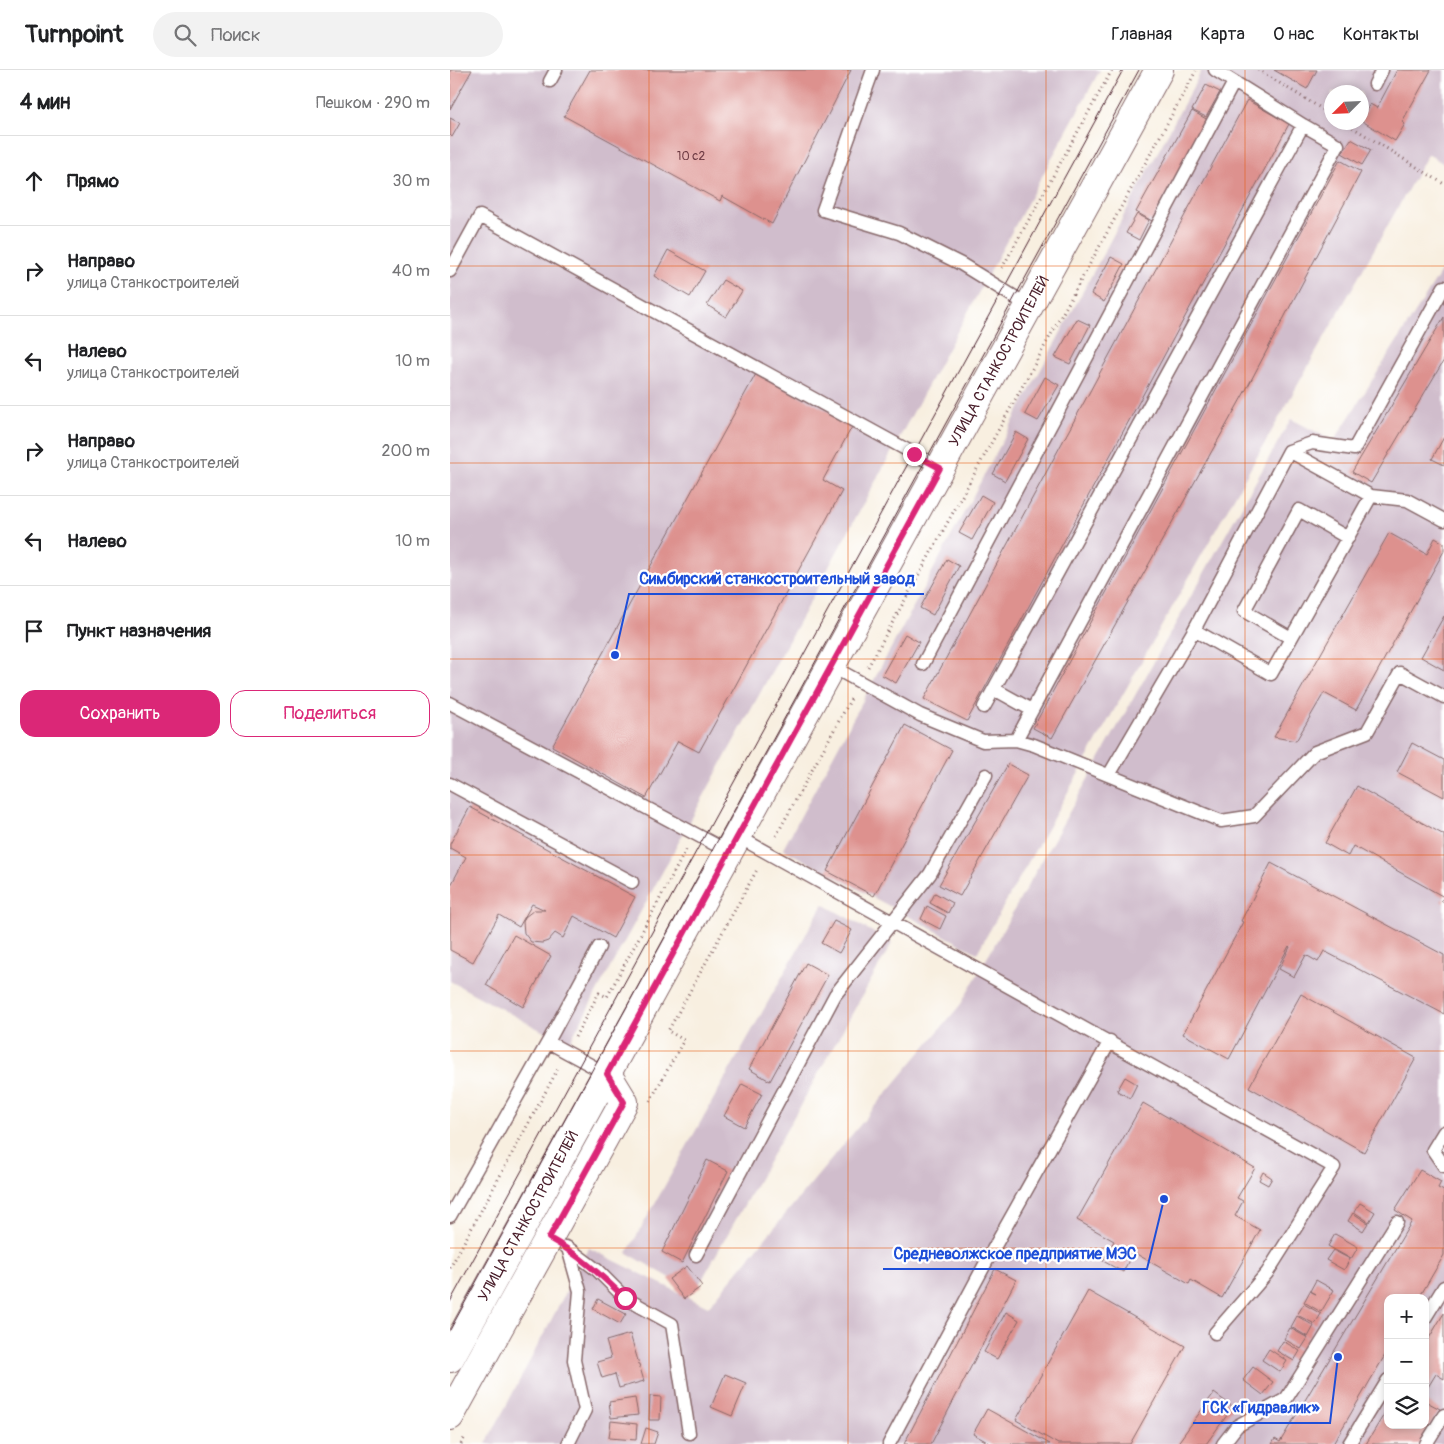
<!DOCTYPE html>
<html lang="ru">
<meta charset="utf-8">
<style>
body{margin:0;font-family:Pangolin,sans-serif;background:#f2f2f2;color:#202124}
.controls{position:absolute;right:15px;bottom:15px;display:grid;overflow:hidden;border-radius:10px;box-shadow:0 2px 8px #0003}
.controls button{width:45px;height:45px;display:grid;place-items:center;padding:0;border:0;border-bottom:1px solid #e0e0e0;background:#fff;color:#202124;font:25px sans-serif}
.compass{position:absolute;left:874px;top:15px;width:45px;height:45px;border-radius:50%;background:#fff;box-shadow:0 2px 8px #0003;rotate:246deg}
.stop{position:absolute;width:15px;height:15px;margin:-11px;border:4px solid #db2777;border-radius:50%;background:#fff}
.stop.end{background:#db2777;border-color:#fff;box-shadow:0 1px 5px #0008}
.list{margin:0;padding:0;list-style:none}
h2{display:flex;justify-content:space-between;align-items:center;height:65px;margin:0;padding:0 20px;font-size:21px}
h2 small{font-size:16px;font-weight:400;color:#757577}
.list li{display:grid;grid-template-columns:32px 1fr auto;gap:15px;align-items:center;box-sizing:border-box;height:90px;padding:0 20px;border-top:1px solid #e0e0e0}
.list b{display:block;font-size:19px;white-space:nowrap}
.list p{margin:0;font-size:16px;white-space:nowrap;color:#757577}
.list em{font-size:16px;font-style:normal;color:#757577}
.actions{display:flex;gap:10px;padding:15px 20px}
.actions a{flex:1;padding:11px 0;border:1px solid #db2777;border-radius:15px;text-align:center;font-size:18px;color:#db2777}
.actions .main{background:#db2777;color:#fff}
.icon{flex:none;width:28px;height:28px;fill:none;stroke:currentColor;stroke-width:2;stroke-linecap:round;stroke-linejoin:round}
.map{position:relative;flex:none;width:994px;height:1374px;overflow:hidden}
header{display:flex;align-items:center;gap:30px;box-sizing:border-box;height:70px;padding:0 25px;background:#fff;border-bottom:1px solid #e0e0e0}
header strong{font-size:24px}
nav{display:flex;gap:28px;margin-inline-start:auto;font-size:18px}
.search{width:350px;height:45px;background:#f2f2f2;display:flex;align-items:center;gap:12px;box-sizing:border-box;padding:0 18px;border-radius:28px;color:#757577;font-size:19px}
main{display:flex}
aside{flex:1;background:#fff}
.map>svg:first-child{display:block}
.industrial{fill:#d0bdcc;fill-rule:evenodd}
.building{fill:#dd918e}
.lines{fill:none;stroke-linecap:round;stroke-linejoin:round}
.service-casing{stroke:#87686a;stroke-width:15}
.tertiary-casing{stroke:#87686a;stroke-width:30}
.path{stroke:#87686a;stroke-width:3;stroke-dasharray:1 4;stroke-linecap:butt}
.service{stroke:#fff;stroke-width:12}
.tertiary{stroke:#fff;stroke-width:28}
.tram{stroke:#4a1f2b;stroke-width:1}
.route{stroke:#db2777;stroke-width:6}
.grid{fill:none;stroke:#e8590c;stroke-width:1;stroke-opacity:0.55}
.labels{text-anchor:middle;stroke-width:4.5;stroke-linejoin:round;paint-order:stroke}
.number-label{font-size:12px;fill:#6f3c44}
.street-label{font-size:15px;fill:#4a1f2b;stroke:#fff}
.leader{fill:none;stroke:#1d4ed8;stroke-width:2}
.callout-dot{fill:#1d4ed8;stroke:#fff;stroke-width:2}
.callout-label{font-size:16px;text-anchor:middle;font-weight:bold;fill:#1d4ed8;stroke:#fff;stroke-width:4.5;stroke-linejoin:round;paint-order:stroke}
</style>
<header>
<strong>Turnpoint</strong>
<div class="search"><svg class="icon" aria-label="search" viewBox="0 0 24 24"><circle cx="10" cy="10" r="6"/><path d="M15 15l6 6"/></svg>Поиск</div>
<nav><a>Главная</a><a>Карта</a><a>О нас</a><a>Контакты</a></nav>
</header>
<main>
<aside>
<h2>4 мин<small>Пешком · 290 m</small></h2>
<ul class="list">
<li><svg class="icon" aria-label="ahead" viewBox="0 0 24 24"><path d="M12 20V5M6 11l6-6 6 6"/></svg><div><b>Прямо</b></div><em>30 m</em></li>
<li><svg class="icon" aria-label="right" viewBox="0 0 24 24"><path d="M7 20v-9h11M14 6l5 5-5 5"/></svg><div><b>Направо</b><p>улица Станкостроителей</p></div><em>40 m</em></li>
<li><svg class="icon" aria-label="left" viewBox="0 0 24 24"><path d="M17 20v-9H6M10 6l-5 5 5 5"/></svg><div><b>Налево</b><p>улица Станкостроителей</p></div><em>10 m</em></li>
<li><svg class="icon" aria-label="right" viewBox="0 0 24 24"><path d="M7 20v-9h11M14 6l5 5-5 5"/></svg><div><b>Направо</b><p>улица Станкостроителей</p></div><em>200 m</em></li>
<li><svg class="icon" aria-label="left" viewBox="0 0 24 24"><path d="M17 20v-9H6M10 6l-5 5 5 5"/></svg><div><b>Налево</b></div><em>10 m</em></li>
<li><svg class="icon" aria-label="arrive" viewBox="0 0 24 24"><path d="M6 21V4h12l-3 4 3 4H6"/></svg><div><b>Пункт назначения</b></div></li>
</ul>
<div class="actions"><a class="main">Сохранить</a><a>Поделиться</a></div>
</aside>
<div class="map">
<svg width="994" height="1374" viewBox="0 0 994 1374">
<rect width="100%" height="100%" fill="#fff"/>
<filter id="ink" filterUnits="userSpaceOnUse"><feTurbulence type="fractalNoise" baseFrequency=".02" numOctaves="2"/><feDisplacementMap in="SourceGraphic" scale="10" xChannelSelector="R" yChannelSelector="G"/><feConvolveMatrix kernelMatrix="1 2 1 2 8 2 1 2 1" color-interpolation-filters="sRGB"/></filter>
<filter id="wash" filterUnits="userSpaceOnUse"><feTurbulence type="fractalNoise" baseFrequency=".0096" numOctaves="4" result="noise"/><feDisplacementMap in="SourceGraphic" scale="20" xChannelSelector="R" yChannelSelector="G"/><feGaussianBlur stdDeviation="1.12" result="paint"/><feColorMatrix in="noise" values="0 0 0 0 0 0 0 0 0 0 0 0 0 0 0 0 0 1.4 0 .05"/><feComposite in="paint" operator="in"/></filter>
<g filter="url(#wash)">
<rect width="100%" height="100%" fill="#f8efe0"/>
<!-- industrial -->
<path class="industrial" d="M 0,0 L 650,0 L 118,975 L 0,911 Z
M 752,0 L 994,0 L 994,94 L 978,84 L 527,883 L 333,779 ZM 882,22 L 912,22 L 912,52 L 882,52 Z
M 994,197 L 994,1374 L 36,1374 L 139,1178 L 258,1237 L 511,934 L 841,349 L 884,371 ZM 938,1228 L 975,1228 L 975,1355 L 938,1355 Z
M 373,834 L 442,873 L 245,1222 L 177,1183 Z"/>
<g id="blocks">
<!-- building -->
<path class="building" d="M 0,0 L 22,0 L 0,39 Z
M 140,0 L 401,0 L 322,154 L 272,126 L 270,131 L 114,46 Z
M 824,0 L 867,0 L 857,19 Z
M 947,0 L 981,0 L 952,52 L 955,54 L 945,71 L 912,51 L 912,48 L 920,34 L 927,38 Z
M 756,15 L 770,22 L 756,47 L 742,40 Z
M 797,30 L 839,54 L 517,651 L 474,629 Z
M 742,41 L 758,50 L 702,151 L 686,142 Z
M 0,48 L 10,53 L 2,67 L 0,65 Z
M 901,69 L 921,80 L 912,95 L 892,83 Z
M 890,90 L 911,102 L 797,318 L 602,668 L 583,658 Z
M 687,144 L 699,150 L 689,170 L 676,163 Z
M 218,180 L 255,201 L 240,227 L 204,206 Z
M 661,187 L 674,194 L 654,232 L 641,224 Z
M 273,210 L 292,221 L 276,247 L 257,235 Z
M 994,247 L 994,290 L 921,413 L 902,402 Z
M 627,249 L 640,255 L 620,294 L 605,287 Z
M 307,302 L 403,355 L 373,410 L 392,421 L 249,682 L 228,671 L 196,728 L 102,676 Z
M 595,307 L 609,315 L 588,351 L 575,344 Z
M 566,362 L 578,369 L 555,411 L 543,404 Z
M 994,367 L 994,395 L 982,389 Z
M 531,425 L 543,432 L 522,470 L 509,463 Z
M 939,463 L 977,484 L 985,468 L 994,473 L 994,481 L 906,640 L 874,623 L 846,671 L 824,667 Z
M 497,489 L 509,496 L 483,545 L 470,538 Z
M 994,546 L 994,600 L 971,587 Z
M 455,564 L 469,572 L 446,613 L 432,605 Z
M 455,655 L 502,680 L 424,826 L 377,801 Z
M 962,673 L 994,690 L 994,727 L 947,702 Z
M 558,694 L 578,705 L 510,826 L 489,815 Z
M 907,716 L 994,765 L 994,833 L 991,831 L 994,827 L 903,776 L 898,786 L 875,773 Z
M 20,737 L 185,827 L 163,868 L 124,846 L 113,868 L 105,863 L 98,871 L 92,873 L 81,872 L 74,863 L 73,852 L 75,847 L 84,840 L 95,840 L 82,834 L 69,857 L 49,845 L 23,892 L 0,880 L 0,817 L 16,787 L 0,778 L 0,774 Z
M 821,793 L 994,885 L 994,944 L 874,881 L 868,892 L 856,885 L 844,907 L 829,899 L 840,877 L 839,876 L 779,989 L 733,964 L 793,852 L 791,851 Z
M 485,823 L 503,833 L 498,843 L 480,833 Z
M 477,836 L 496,846 L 490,859 L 471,849 Z
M 384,851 L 402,860 L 389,883 L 371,873 Z
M 64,865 L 101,886 L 73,937 L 36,915 Z
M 356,893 L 378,905 L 320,1011 L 299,999 Z
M 851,924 L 966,988 L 914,1082 L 799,1017 Z
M 675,1007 L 687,1014 L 680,1028 L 667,1021 Z
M 292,1014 L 312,1024 L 294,1057 L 274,1046 Z
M 693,1033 L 805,1098 L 787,1128 L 793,1131 L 785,1146 L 810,1160 L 772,1228 L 741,1210 L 739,1214 L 683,1182 L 673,1202 L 653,1191 L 664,1171 L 627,1150 Z
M 257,1090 L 278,1101 L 232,1193 L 212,1182 Z
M 970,1100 L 991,1112 L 988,1118 L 994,1121 L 994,1185 L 969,1228 L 938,1228 L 938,1280 L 883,1374 L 822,1374 L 825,1369 L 830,1372 L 962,1151 L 945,1140 Z
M 813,1102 L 822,1108 L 818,1115 L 809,1110 Z
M 910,1133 L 925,1142 L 919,1152 L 904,1142 Z
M 903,1143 L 918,1153 L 913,1161 L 898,1151 Z
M 885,1164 L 908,1177 L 901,1189 L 878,1176 Z
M 883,1180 L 900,1189 L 894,1200 L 876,1190 Z
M 237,1196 L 252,1216 L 234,1229 L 219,1209 Z
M 545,1199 L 566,1210 L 481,1374 L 454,1374 Z
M 866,1210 L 884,1220 L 871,1242 L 854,1232 L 860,1221 L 866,1224 L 860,1221 Z
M 638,1221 L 735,1276 L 680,1374 L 608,1374 L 566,1350 Z
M 148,1229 L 176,1244 L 170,1254 L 143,1239 Z
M 854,1234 L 871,1244 L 865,1254 L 847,1245 Z
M 556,1242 L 569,1250 L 547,1289 L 534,1282 Z
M 994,1243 L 994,1309 L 986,1304 L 975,1322 L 975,1275 Z
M 847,1246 L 864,1256 L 858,1267 L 841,1257 Z
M 840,1258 L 858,1268 L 851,1279 L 834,1269 Z
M 180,1264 L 194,1311 L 169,1318 L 165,1304 L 152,1308 L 147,1292 L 161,1288 L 156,1271 Z
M 833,1271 L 850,1281 L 844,1291 L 827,1281 Z
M 819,1279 L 837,1291 L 830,1302 L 812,1290 Z
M 803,1297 L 823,1312 L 813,1325 L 793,1310 Z
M 275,1304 L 296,1313 L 282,1346 L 261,1337 Z
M 764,1323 L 783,1337 L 756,1374 L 727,1374 Z
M 200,1326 L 211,1327 L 210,1350 L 199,1350 Z
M 185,1328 L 188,1345 L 161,1348 L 159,1332 Z
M 975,1331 L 990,1339 L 969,1374 L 916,1374 L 938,1338 L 938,1355 L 975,1355 Z
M 537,1339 L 600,1374 L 541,1374 L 523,1364 Z
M 161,1351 L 187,1354 L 186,1370 L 159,1368 Z
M 196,1358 L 208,1362 L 204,1374 L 191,1374 Z"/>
</g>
</g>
<g filter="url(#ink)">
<use href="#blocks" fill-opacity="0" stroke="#87686a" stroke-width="1"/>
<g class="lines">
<defs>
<path id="service" d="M 423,0 L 373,140 L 449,163 L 511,194 L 579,236
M 100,11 L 106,0
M 925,14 L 932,0
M 0,201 L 30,146 L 490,398
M 839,381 L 862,373 L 904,379 L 994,217
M 744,560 L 821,604 L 921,426
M 841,568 L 794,541 L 849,440 L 898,468
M 473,594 L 784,12
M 381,596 L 470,645 L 533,671 L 566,670 L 584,675 L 771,751 L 804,746 L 865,682 L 917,662 L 950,603 L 994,627
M 544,619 L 582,640
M 0,633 L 279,782
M 534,637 L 853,55 L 765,0
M 566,670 L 888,75 L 853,55
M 659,705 L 744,560 L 839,381 L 921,426 L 957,430 L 994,450
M 0,714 L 182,812
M 287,766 L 884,1097 L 817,1203 L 765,1263
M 98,972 L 149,877
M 994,1062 L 983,1080 L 994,1096
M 0,1146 L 98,972 L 157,1004
M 116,1177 L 118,1178 L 130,1221 L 124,1290 L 135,1340 L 118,1374
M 118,1178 L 147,1200 L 175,1228 L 222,1254 L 239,1363
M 246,1185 L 385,925 L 480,804 L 536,705
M 975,1248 L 994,1217
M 439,1374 L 541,1183 L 660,971
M 773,1374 L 787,1356 L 836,1329 L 947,1152
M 899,1374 L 938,1310
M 976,1374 L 994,1345"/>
<g id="tertiary">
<path id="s1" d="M 0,1288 L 709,0"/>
<path d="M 0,1346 L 174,1032 L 157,1004"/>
</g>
</defs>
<!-- service casing -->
<use href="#service" class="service-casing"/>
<!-- tertiary casing -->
<use href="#tertiary" class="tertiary-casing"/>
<!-- path -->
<path class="path" d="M 808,0 L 882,45
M 894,52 L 994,114
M 552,198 L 662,0
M 418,597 L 746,1
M 326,766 L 402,627
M 125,967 L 149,923 L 157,927 L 236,780
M 200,1031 L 234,970 L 218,961 L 308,798
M 0,1198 L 109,997
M 11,1374 L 15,1367"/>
<!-- service -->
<use href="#service" class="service"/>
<!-- tertiary -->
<use href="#tertiary" class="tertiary"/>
<!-- tram -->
<path class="tram" d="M 0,1232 L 673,0
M 0,1260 L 689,0"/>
</g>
</g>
<g class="lines" filter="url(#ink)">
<!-- route -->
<path class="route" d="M 175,1228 C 151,1205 128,1184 99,1168 L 174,1032 L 157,1004 L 490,398 L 464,384"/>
</g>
<!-- grid -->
<path class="grid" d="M 199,0 L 199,1374M 398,0 L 398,1374M 596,0 L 596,1374M 795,0 L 795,1374M 0,196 L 994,196M 0,393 L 994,393M 0,589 L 994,589M 0,785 L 994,785M 0,981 L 994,981M 0,1178 L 994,1178"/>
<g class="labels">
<!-- number labels -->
<g class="number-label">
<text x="241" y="90">10 с2</text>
</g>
<!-- street labels -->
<g class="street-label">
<text dy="5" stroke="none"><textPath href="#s1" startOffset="1138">УЛИЦА СТАНКОСТРОИТЕЛЕЙ</textPath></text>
<text dy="5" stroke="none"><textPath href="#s1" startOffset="162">УЛИЦА СТАНКОСТРОИТЕЛЕЙ</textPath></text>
</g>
</g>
<!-- callouts -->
<path class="leader" d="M165 585L179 524H474M714 1129L697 1199H433M888 1287L880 1353H743"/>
<g class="callout-dot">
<circle cx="165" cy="585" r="5"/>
<circle cx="714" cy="1129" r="5"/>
<circle cx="888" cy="1287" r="5"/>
</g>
<g class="callout-label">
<text x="327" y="514">Симбирский станкостроительный завод</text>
<text x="565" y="1189">Средневолжское предприятие МЭС</text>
<text x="811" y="1343">ГСК «Гидравлик»</text>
</g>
</svg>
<div class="controls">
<button>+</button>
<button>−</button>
<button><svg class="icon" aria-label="layers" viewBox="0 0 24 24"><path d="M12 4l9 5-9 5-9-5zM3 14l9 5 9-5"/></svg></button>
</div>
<svg class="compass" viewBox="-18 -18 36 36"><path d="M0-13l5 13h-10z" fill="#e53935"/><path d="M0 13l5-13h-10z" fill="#757577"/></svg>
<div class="stop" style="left:175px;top:1228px"></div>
<div class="stop end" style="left:464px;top:384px"></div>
</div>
</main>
